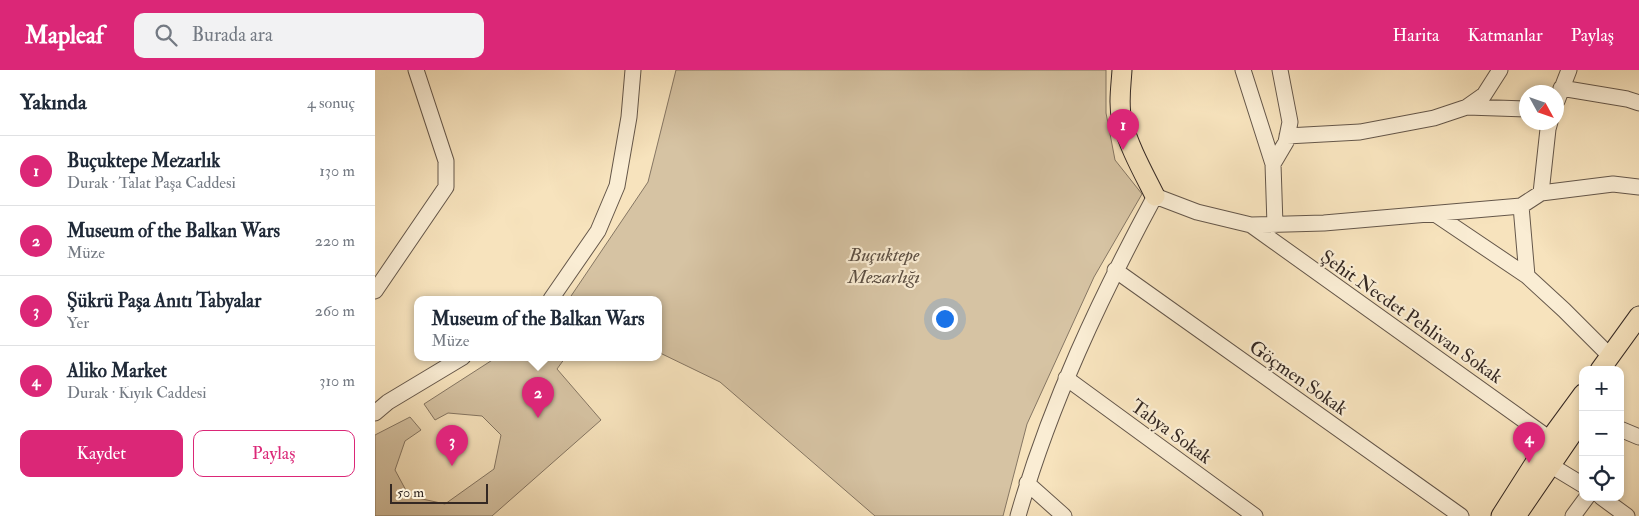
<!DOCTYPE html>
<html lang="tr">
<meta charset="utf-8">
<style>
body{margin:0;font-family:"IM FELL Double Pica",serif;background:#f2f2f3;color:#1f2937}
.controls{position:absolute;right:15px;bottom:15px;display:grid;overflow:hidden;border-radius:10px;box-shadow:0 2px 8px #0003}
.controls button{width:45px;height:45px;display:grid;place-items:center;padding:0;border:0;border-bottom:1px solid #e0e1e3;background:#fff;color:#1f2937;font:25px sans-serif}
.compass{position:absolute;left:1144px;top:15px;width:45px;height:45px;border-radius:50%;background:#fff;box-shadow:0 2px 8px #0003;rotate:130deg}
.scale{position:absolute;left:15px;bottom:12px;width:98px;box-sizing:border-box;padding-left:5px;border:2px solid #342823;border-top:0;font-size:14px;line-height:18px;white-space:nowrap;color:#342823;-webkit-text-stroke:4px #faedd4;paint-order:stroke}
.you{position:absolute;left:569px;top:248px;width:18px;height:18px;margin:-12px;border:4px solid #fff;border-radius:50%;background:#1a73e8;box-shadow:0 0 0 8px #1a73e833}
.badge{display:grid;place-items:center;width:32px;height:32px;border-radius:50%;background:#db2777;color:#fff;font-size:16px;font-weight:700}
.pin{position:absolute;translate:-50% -41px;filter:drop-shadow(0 1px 2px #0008)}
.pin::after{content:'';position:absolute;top:26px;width:18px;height:15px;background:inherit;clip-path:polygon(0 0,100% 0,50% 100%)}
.popup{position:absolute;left:39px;top:226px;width:248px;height:65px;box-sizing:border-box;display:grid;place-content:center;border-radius:10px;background:#fff;filter:drop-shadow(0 1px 4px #0005);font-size:16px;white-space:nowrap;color:#747a83}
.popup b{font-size:19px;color:#1f2937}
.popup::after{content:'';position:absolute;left:50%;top:100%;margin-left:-10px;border:10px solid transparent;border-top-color:#fff}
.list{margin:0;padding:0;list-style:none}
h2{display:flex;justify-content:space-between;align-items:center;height:65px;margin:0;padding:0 20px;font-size:21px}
h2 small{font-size:16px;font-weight:400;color:#747a83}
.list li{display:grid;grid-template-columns:32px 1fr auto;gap:15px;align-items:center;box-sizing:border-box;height:70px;padding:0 20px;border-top:1px solid #e0e1e3}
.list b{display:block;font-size:19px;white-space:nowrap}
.list p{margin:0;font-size:16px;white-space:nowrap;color:#747a83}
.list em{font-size:16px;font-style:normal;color:#747a83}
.actions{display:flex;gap:10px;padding:15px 20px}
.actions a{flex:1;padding:11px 0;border:1px solid #db2777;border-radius:10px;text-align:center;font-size:18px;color:#db2777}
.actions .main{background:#db2777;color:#fff}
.icon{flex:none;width:28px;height:28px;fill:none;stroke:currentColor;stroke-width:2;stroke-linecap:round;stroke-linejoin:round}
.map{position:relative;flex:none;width:1264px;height:446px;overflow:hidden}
header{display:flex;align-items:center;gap:30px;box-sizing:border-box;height:70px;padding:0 25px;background:#db2777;color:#fff}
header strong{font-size:24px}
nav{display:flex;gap:28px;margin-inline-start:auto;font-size:18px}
.search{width:350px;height:45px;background:#f2f2f3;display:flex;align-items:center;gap:12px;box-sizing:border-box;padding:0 18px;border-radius:10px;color:#747a83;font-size:19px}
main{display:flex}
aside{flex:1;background:#fff}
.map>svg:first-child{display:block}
.green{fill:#d6c3a3;stroke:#857663}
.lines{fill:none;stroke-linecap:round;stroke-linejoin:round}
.minor-casing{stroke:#65574a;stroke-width:17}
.major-casing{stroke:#342823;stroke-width:21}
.minor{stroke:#faedd4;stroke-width:15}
.major{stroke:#f7e3bd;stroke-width:19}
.labels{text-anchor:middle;stroke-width:4.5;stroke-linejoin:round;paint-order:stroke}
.park-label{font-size:19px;font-style:italic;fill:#5c4f43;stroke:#faedd4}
.street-label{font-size:19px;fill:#342823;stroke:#faedd4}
</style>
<header>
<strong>Mapleaf</strong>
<div class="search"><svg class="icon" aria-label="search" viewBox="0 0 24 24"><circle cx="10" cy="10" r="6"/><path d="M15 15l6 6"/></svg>Burada ara</div>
<nav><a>Harita</a><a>Katmanlar</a><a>Paylaş</a></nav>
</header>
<main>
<aside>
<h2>Yakında<small>4 sonuç</small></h2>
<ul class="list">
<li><span class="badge">1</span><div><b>Buçuktepe Mezarlık</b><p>Durak · Talat Paşa Caddesi</p></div><em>130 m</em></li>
<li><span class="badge">2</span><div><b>Museum of the Balkan Wars</b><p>Müze</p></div><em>220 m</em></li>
<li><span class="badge">3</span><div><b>Şükrü Paşa Anıtı Tabyalar</b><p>Yer</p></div><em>260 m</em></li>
<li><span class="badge">4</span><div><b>Aliko Market</b><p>Durak · Kıyık Caddesi</p></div><em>310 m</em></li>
</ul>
<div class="actions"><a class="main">Kaydet</a><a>Paylaş</a></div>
</aside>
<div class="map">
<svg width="1264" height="446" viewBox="0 0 1264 446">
<rect width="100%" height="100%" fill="#f7e3bd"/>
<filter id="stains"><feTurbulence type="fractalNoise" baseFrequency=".004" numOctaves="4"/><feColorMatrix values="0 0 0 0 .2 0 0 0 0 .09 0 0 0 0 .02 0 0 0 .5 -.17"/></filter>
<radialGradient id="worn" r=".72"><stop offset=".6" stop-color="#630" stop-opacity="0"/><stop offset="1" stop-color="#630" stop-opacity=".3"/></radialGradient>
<!-- green -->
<path class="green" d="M 301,0 L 731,0 L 731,43 L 740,90 L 767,124 L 719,207 L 652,354 L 628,446 L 500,446 L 345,312 L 283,282 L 283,229 L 194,229 L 273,112 Z
M 122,287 L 188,287 L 190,288 L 182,299 L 226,350 L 117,446 L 0,446 L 0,365 L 35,347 L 46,360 L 30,371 L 20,400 L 34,426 L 70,434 L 119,399 L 126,365 L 107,346 L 73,343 L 60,350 L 49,334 Z"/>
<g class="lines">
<defs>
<path id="minor" d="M 868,0 L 898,94
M 1186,18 L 1252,29 L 1264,33
M 1182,31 L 1194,0
M 1092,37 L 1152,39
M 912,66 L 985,62 L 1059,48 L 1092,37 L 1109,25 L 1125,0
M 1166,123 L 1173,59 L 1175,52
M 1146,136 L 1152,206
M 1060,144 L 1152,206 L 1189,240 L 1235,286
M 876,155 L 1175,369
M 900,155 L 898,94 L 911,72 L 915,52 L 905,0
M 740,200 L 1086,446
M 0,221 L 71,117 L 71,91 L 41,0
M 176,229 L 223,161 L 242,116 L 254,47 L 258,0
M 691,308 L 880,446
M 0,343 L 13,332 L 88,287
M 1245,359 L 1264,367
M 1175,395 L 1208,415
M 652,413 L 689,446
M 1226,427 L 1252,446
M 643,446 C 675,334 725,228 780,126 L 822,142 L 876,155 L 949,153 L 1146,136 L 1166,123 L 1238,114 L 1264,117
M 1198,446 L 1212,427"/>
<path id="major" d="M 747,0 C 746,17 743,34 747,51 C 754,77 768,102 780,126
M 1225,300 L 1264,246
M 1126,446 L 1175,369 L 1208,324
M 1141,446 L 1208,348"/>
</defs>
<!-- minor casing -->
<use href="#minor" class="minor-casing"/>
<!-- major casing -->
<use href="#major" class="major-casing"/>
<!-- minor -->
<use href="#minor" class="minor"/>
<!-- major -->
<use href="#major" class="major"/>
</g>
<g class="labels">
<!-- park labels -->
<g class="park-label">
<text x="509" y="191">Buçuktepe<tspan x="509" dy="22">Mezarlığı</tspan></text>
</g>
<!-- street labels -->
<g class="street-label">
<text transform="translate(1037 246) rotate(35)" y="7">Şehit Necdet Pehlivan Sokak</text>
<text transform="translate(924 307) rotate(35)" y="7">Göçmen Sokak</text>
<text transform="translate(797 361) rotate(36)" y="7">Tabya Sokak</text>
</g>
</g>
<rect width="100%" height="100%" filter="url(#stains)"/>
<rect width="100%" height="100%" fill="url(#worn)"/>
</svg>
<div class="controls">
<button>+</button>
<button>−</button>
<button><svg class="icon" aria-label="locate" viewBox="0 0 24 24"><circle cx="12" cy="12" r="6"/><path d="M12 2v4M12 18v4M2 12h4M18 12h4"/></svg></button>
</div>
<svg class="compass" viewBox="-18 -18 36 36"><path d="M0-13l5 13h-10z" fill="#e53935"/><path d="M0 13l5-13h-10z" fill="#747a83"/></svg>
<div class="scale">50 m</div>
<div class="you"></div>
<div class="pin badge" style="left:748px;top:80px">1</div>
<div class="pin badge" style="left:163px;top:348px">2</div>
<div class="popup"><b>Museum of the Balkan Wars</b>Müze</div>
<div class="pin badge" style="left:77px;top:396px">3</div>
<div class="pin badge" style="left:1154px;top:393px">4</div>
</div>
</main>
